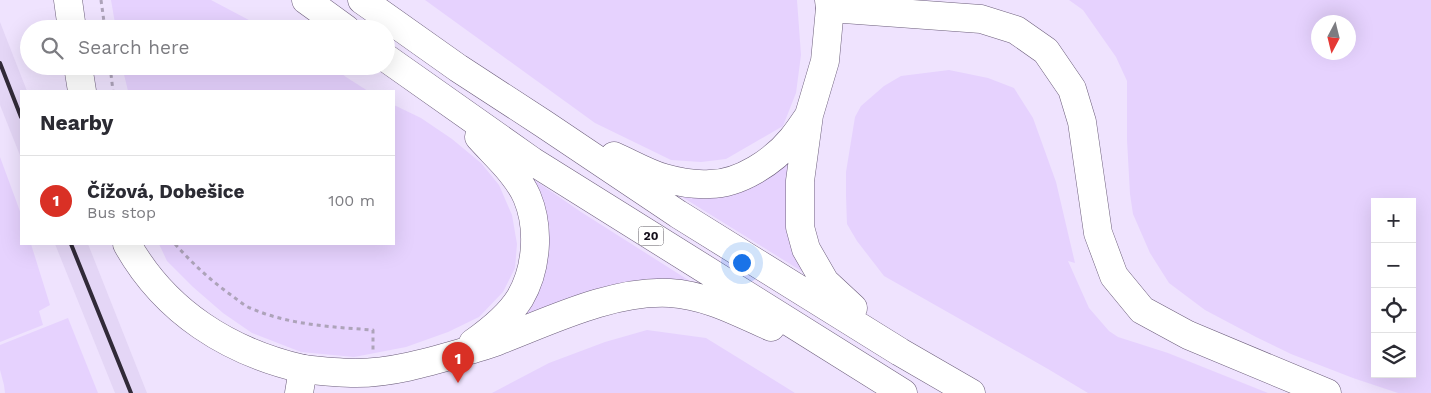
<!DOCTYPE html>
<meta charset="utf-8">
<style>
body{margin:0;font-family:"Work Sans",sans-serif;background:#f7f7f7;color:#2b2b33}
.controls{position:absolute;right:15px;bottom:15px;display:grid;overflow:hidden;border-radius:0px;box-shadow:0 5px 20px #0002}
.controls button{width:45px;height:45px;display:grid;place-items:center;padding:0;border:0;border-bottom:1px solid #e1e1e2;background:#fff;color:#2b2b33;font:25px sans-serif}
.compass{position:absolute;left:1311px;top:15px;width:45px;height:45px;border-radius:50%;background:#fff;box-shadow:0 5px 20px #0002;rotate:187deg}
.you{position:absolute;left:741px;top:262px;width:18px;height:18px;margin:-12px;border:4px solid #fff;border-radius:50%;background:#1a73e8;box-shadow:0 0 0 8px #1a73e833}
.badge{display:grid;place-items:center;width:32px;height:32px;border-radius:50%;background:#d93025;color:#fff;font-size:16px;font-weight:700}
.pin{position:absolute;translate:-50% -41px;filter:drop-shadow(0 1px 2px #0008)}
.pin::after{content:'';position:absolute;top:26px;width:18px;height:15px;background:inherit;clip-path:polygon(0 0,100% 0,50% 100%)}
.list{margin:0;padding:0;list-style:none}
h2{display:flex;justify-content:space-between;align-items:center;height:65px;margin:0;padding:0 20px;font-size:21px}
h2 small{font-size:16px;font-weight:400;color:#7c7c81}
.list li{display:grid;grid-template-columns:32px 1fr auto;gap:15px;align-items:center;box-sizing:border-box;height:90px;padding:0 20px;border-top:1px solid #e1e1e2}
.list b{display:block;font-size:19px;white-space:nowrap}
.list p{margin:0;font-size:16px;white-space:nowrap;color:#7c7c81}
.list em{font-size:16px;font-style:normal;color:#7c7c81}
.icon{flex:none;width:28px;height:28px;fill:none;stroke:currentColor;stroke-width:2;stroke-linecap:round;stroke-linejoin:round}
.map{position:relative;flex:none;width:1431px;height:393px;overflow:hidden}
.search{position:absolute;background:#fff;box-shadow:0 5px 20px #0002;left:20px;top:20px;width:375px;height:55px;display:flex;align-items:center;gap:12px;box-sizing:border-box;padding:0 18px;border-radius:28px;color:#7c7c81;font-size:19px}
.panel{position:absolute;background:#fff;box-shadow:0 5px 20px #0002;left:20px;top:90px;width:375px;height:155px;border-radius:0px}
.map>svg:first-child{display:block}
.built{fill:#e4d6f6}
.green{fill:#e6d2fe;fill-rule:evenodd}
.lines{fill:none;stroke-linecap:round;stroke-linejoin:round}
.tertiary-casing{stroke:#6c5e7b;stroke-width:29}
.trunk-casing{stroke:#6c5e7b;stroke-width:29}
.path{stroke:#ada3b9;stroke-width:3;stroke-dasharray:4 4;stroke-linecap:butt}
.tertiary{stroke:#fff;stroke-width:28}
.trunk{stroke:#fff;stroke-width:28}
.rail{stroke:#312a38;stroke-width:4}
.labels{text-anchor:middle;stroke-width:5;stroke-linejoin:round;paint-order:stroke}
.shield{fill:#fff;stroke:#5b575f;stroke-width:1}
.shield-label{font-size:12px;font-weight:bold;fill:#150f1b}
</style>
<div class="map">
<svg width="1431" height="393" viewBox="0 0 1431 393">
<rect width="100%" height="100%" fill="#efe3fe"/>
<!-- built -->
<path class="built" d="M 0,22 L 27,91 L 21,91 L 21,158 L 0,105 Z
M 55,244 L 88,244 L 147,393 L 115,393 Z"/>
<!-- green -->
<path class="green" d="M 111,0 L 211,0 L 266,29 L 116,29 Z
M 425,0 L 797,0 L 801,55 L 796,93 L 783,126 L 726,159 L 701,162 L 671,160 L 595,123 Z
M 1069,0 L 1431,0 L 1431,393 L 1398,393 L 1353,378 L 1291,354 L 1256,337 L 1205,310 L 1169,283 L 1150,253 L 1133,214 L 1130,194 L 1127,140 L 1127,81 L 1116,57 L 1083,10 ZM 1318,22 L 1348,22 L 1348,52 L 1318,52 ZM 1375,202 L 1412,202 L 1412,374 L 1375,374 Z
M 122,66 L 332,66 L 346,77 L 368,91 L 128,91 Z
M 949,70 L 988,78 L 1014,88 L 1033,118 L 1056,182 L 1075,263 L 1068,261 L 1089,308 L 1109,331 L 1118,337 L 1168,353 L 1268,393 L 1088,393 L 1048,369 L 884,276 L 857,241 L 847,224 L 846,196 L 846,172 L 855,117 L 861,106 L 884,86 L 901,76 Z
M 394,105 L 421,118 L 452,139 L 481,163 L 499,185 L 512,215 L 517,244 L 515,268 L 503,292 L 479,317 L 448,332 L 406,347 L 354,357 L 301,352 L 252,333 L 223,313 L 193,287 L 167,261 L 159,244 L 394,244 Z
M 797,147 L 811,277 L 674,192 Z
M 0,157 L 21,214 L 21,244 L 31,244 L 50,305 L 39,311 L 43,325 L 0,342 Z
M 530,177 L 581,212 L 693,283 L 515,325 Z
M 68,318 L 98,393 L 5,393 L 4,385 L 0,370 L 0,345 Z
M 647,330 L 706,338 L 795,393 L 492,393 L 549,363 L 605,342 Z"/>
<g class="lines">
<defs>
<path id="tertiary" d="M 68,0 L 72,29
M 829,0 L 830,8 L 981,19 L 1016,30 L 1046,51 L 1072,89 L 1082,122 L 1098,233 L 1114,276 L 1142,310 L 1188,335 L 1327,393
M 78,66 L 82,91
M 127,244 C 165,312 229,352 303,369 L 299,393"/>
<path id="trunk" d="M 306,0 L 346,29
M 362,0 L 458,68 L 544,124 L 678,214 L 900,352 L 971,393
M 830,8 L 825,61 L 809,115 L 800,181 L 800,227 L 806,249 L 825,282 L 853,308
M 386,58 L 532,161 L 903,393
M 614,156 C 630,163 647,173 664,178 C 678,182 695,185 710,184 C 740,184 774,161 792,139 C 798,132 803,124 808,117
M 473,343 C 490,331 509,316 520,298 C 537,269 540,228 527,197 C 517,174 496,156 479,137
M 303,369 C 320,371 338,373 356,373 C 392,373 429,362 464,352 C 476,348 488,345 500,340 C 552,320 613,290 670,293 C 706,295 739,313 771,327"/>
</defs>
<!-- tertiary casing -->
<use href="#tertiary" class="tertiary-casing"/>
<!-- trunk casing -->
<use href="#trunk" class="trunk-casing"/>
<!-- path -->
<path class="path" d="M 101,0 L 105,29
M 110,66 L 113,91
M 175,244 C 192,263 210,280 231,295 C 237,299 243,305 250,308 C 289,325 332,327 373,330 L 373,350"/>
<!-- tertiary -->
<use href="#tertiary" class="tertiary"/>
<!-- trunk -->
<use href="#trunk" class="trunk"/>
<!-- rail -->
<path class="rail" d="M 0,63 L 21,117
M 71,244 L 131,393"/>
</g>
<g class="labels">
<!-- shield labels -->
<rect class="shield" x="638.5" y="226.5" width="25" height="19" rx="4"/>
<g class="shield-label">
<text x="651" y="240">20</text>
</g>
</g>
</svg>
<div class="controls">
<button>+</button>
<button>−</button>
<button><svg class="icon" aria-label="locate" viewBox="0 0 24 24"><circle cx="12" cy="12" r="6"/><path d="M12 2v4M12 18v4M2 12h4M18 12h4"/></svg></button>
<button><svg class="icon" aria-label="layers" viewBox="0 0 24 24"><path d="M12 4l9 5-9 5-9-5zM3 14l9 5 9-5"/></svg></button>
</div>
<svg class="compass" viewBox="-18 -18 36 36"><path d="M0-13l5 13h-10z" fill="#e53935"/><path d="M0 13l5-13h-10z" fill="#7c7c81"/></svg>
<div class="you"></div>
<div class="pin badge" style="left:458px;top:383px">1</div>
<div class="search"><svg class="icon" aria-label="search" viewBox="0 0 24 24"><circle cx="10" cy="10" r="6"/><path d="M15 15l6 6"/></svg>Search here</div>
<section class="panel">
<h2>Nearby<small></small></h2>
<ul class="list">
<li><span class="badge">1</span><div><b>Čížová, Dobešice</b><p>Bus stop</p></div><em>100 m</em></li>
</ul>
</section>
</div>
